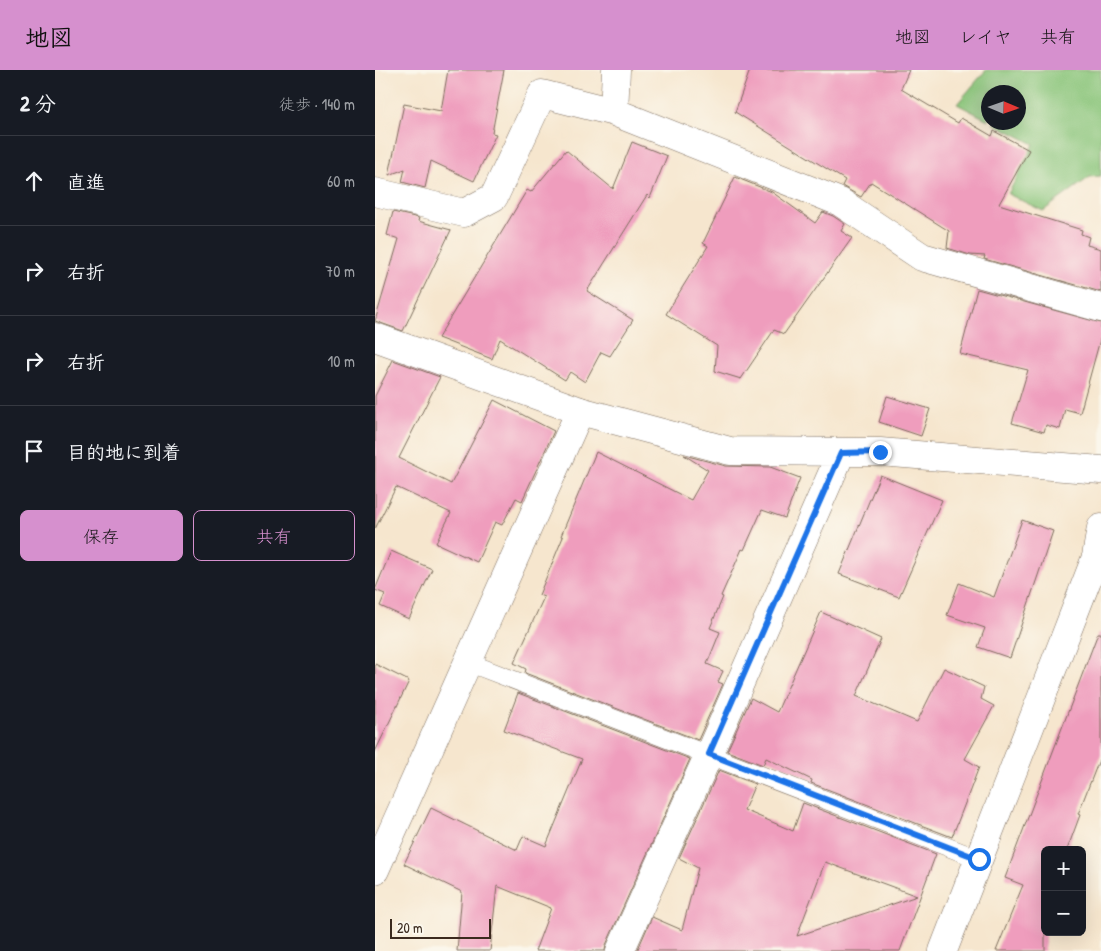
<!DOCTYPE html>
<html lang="ja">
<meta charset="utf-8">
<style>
body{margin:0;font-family:"Patrick Hand","Klee One",sans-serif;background:#20242c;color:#f1f3f6}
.controls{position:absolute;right:15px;bottom:15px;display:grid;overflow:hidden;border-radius:8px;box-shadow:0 5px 20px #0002}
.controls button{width:45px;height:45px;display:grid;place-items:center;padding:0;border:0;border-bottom:1px solid #363941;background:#171b24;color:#f1f3f6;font:25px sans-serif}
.compass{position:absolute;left:606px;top:15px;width:45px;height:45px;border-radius:50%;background:#171b24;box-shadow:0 5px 20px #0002;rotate:92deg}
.scale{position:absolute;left:15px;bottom:12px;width:101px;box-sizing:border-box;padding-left:5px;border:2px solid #3b2a1e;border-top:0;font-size:14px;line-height:18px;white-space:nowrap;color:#3b2a1e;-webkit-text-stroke:4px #fbf7ec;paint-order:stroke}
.stop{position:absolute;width:15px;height:15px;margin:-11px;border:4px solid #1a73e8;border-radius:50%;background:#fff}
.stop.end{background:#1a73e8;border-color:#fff;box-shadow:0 1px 5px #0008}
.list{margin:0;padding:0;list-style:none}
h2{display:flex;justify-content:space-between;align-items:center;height:65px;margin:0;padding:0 20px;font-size:21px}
h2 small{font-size:16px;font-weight:400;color:#9ea1a6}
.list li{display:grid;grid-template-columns:32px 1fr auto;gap:15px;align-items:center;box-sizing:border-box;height:90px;padding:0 20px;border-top:1px solid #363941}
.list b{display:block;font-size:19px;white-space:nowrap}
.list em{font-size:16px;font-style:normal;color:#9ea1a6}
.actions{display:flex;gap:10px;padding:15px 20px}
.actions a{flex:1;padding:11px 0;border:1px solid #d690ce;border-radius:8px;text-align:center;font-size:18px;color:#d690ce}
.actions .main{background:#d690ce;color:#111}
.icon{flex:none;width:28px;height:28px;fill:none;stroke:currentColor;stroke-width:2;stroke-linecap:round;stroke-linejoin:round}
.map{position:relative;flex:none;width:726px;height:881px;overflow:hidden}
header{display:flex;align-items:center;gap:30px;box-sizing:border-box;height:70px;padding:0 25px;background:#d690ce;color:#111}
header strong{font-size:24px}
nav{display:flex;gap:28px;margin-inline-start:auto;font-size:18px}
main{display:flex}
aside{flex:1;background:#171b24}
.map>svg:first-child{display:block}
.green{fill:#8ac57a;stroke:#62784c}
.building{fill:#ef9dbd;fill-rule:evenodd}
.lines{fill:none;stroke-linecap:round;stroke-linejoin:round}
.lane-casing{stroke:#7c6c5c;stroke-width:19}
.street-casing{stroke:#7c6c5c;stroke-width:29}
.secondary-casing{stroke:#7c6c5c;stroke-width:29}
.lane{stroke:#fff;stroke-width:18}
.street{stroke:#fff;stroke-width:28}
.secondary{stroke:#fff;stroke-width:28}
.route{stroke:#1a73e8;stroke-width:6}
</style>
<header>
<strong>地図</strong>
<nav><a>地図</a><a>レイヤ</a><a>共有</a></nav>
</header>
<main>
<aside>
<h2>2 分<small>徒歩 · 140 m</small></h2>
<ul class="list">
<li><svg class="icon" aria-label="ahead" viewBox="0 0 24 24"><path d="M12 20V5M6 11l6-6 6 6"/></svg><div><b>直進</b></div><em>60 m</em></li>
<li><svg class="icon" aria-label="right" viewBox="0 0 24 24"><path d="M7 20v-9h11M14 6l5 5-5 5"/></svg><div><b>右折</b></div><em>70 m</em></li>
<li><svg class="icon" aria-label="right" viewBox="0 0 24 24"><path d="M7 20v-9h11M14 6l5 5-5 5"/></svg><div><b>右折</b></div><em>10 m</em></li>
<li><svg class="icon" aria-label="arrive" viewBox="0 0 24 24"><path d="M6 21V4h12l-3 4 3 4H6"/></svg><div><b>目的地に到着</b></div></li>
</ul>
<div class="actions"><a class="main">保存</a><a>共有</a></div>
</aside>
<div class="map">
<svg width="726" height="881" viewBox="0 0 726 881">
<rect width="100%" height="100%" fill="#fbf7ec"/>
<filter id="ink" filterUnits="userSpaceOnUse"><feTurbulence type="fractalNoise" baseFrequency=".02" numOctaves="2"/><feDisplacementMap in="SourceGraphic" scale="10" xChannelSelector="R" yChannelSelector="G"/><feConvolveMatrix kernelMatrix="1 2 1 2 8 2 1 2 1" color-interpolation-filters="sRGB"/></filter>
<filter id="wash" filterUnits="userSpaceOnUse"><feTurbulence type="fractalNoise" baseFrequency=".0096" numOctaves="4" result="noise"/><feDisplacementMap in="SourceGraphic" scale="20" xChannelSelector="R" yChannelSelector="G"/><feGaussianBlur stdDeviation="1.12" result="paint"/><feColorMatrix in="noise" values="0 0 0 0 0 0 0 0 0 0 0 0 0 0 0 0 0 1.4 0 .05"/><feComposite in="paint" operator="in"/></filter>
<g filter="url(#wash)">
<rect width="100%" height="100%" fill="#f6e6ce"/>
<!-- green -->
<path class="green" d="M 611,0 L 726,0 L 726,106 L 715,107 L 668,141 L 633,124 L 659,74 L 618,53 L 644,52 L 644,22 L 614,22 L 613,50 L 582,34 Z"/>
<g id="blocks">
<!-- building -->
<path class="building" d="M 73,0 L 129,0 L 117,63 L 121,64 L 99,111 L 56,91 L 50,118 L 27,112 L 30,99 L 14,105 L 29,34 L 66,41 Z
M 375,0 L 534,0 L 526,19 L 583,53 L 586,48 L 617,66 L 619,61 L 654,80 L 624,134 L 707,160 L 706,164 L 714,167 L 712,175 L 726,179 L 726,222 L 609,189 L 610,186 L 595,185 L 572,178 L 574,161 L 496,112 L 486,127 L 467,116 L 470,110 L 360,42 Z
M 257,72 L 292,86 L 275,128 L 272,125 L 212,221 L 258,250 L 235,286 L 226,282 L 210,312 L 195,302 L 190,310 L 125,269 L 117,289 L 63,268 L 152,120 L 156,122 L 191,80 L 238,119 Z
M 360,107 L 397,122 L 440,153 L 448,142 L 458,146 L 470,154 L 466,161 L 477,168 L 409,264 L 399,260 L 366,309 L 340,301 L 342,276 L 291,244 L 333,176 L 328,173 Z
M 18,142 L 44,148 L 43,151 L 76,160 L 28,261 L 0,251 L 24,169 L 12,165 Z
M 602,219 L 726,253 L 726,266 L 705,343 L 690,339 L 685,359 L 671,355 L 669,362 L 637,353 L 653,300 L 585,284 Z
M 18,290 L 65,307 L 24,388 L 76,414 L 119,330 L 179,361 L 147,431 L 141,428 L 127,455 L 120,452 L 102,492 L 61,473 L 76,443 L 21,417 L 0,459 L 0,326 Z
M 512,326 L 555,339 L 546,366 L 504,352 Z
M 221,382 L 316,430 L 333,400 L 309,385 L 351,396 L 395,397 L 425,408 L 410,448 L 387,440 L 369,480 L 367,479 L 346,526 L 348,527 L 335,558 L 345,562 L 332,594 L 348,601 L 343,612 L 348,614 L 323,670 L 150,603 L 151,599 L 139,593 L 169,527 L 164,525 L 188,467 L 186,466 Z
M 505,405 L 567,430 L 524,527 L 464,504 Z
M 647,450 L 678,461 L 635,588 L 603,577 L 610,558 L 572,545 L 584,513 L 619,527 Z
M 16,481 L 57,499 L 34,549 L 5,536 L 10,524 L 0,520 Z
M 446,542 L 506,569 L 481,626 L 542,652 L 569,598 L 609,617 L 606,629 L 619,636 L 590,689 L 604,697 L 577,767 L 436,713 L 437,710 L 391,688 L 388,695 L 352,681 L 376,628 L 402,642 Z
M 723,563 L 726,563 L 726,685 L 703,744 L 705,745 L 692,780 L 670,780 L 670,881 L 621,881 L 648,815 L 630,808 Z
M 0,594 L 34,611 L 0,682 Z
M 143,623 L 315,689 L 231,875 L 230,881 L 160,881 L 176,838 L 122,816 L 115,881 L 82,881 L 87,822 L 29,794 L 56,738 L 142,780 L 148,766 L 171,776 L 207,689 L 129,660 Z
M 344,700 L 380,714 L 369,740 L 418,761 L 428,733 L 561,784 L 525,881 L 262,881 L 277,847 L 307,860 L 323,798 L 304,788 ZM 450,792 L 542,826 L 422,866 Z"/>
</g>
</g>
<g filter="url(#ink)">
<use href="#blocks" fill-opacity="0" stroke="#7c6c5c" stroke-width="1"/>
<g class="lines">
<defs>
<path id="lane" d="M 92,592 L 604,789"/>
<path id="street" d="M 239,42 L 241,0
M 0,122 L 89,143 L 119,127 L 167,24 L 239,42 L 465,132 L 547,187 L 726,238
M 0,267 L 205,341 L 355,381 L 505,382 L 726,400
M 245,881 L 334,684 L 466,383"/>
<path id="secondary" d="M 0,800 L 205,341
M 568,881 L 721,487 L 726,458"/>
</defs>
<!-- lane casing -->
<use href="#lane" class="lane-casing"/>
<!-- street casing -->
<use href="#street" class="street-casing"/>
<!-- secondary casing -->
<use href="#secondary" class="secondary-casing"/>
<!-- lane -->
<use href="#lane" class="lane"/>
<!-- street -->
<use href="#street" class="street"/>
<!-- secondary -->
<use href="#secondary" class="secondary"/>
</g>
</g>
<g class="lines" filter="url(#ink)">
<!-- route -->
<path class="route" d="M 505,382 L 466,383 L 334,684 L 604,789"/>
</g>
</svg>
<div class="controls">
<button>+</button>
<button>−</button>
</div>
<svg class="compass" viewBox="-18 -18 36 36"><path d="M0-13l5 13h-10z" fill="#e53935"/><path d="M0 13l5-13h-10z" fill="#9ea1a6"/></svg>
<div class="scale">20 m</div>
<div class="stop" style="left:604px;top:789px"></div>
<div class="stop end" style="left:505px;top:382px"></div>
</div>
</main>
